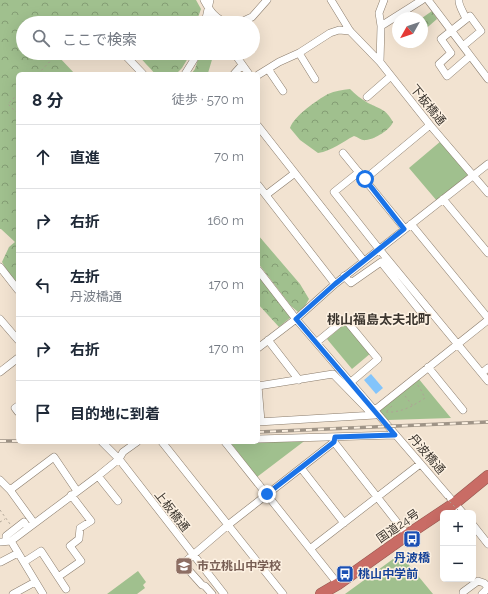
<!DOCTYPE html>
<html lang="ja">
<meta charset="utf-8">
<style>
body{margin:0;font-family:Raleway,"Noto Sans JP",sans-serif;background:#f2f2f3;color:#1f2937}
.controls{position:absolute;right:12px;bottom:12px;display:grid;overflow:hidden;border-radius:6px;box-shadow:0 4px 16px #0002}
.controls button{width:36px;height:36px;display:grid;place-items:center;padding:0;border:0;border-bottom:1px solid #e0e1e3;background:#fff;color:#1f2937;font:20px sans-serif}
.compass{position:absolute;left:392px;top:12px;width:36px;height:36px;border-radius:50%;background:#fff;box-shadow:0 4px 16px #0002;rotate:230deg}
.stop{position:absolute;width:12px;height:12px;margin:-9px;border:3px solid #1a73e8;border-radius:50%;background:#fff}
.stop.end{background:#1a73e8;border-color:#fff;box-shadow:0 1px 4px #0008}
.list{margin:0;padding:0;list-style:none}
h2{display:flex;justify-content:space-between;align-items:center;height:52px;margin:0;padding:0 16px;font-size:17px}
h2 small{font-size:13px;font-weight:400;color:#747a83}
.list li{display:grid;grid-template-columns:26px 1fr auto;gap:12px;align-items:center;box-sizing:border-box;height:64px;padding:0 16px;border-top:1px solid #e0e1e3}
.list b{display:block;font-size:15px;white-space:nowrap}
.list p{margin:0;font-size:13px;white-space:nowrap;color:#747a83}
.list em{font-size:13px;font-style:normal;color:#747a83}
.icon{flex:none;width:22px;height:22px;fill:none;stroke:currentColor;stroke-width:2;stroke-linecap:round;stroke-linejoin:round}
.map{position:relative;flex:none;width:488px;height:594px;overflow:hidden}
.search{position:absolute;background:#fff;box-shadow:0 4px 16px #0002;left:16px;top:16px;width:244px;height:44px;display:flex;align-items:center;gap:10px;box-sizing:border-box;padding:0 14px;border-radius:22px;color:#747a83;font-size:15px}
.panel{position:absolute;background:#fff;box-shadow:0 4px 16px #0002;left:16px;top:72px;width:244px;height:372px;border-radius:6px}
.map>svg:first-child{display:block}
.forest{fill:url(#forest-crowns)}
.park{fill:#a0c08e}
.water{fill:#83c4fb}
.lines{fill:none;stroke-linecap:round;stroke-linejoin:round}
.minor-casing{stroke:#8a7c6c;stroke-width:8}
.highway-casing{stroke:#975952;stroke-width:12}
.path{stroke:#aea395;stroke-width:1;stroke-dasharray:2 3;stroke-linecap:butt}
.minor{stroke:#fff;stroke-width:7}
.highway{stroke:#c96c65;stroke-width:11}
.rail-casing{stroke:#9f9487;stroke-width:3.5}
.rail{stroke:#fdf1e2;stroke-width:2;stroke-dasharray:6;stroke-linecap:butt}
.path-bridge{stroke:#aea395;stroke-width:1;stroke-dasharray:2 3;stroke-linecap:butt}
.route{stroke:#1a73e8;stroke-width:5}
.labels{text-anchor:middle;stroke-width:3;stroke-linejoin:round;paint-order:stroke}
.street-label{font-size:12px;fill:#3b352e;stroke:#fdf1e2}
.transit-label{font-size:12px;font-weight:bold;fill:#164399;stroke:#fdf1e2}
.education-label{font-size:12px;font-weight:bold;fill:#785e54;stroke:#fdf1e2;text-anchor:start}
.neighbourhood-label{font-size:13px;font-weight:bold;fill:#3b352e;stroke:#fdf1e2}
</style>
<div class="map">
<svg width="488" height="594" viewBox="0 0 488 594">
<defs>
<pattern id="forest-crowns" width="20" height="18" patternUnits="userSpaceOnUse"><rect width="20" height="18" fill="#a0c08e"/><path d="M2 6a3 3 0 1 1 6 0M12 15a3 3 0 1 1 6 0" fill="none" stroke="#849d74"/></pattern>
</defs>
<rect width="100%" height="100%" fill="#f2e3d1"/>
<!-- forest -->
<path class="forest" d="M 0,0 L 196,0 L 201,9 L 196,23 L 23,23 L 23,53 L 60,53 L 58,56 L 75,74 L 18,74 L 18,285 L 10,276 L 2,262 L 9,247 L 15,242 L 1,229 L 0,229 Z
M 432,11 L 437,19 L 422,32 L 422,18 Z
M 137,53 L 191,53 L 182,68 L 176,74 L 155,74 C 150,67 142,61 137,53 Z
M 200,53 L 214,53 L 208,73 L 207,74 L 191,74 L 195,69 Z
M 350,89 C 355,94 361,99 368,103 C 380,109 386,109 393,122 C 390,130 375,139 366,140 C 362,141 358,137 354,136 C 342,142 332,151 318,153 L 300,140 L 290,128 C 294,116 317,100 328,94 C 335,91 342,90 350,89 Z
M 258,235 L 300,284 L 309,299 L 305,306 L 298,312 L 291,306 L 258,263 Z
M 258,275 L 291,317 L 279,327 L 258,304 Z"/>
<!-- park -->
<path class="park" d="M 441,141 L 469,174 L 437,201 L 409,168 Z
M 346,323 L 371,353 L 352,369 L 327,339 Z
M 418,378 L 451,418 L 388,420 L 380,412 L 379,409 Z
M 307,439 L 257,477 L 231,443 L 231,442 Z
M 400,554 L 433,594 L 345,594 Z
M 138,571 L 146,582 L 143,585 L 145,588 L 137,594 L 107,594 Z"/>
<!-- water -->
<path class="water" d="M 371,374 L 383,388 L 376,394 L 364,380 Z"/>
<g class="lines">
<defs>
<path id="minor" d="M 204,0 C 210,11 216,20 229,23
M 331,0 L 350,31 L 380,62 L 430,125 L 488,193
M 428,0 L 488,79
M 459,0 C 458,5 464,13 466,19
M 205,23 L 210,0
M 239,23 L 252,17 L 267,0
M 381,26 L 379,13 L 384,0
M 463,46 L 481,31 L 470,16 L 441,39 L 451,53 L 439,64 L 447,76 L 470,56
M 123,53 L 143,74
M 234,53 L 249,74
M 299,53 L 315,79
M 380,62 L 381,26 L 422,0
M 268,69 L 283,91
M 185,74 L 198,53
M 234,74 L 242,65
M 258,75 L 279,62 L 299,53 L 330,33 L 339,30 L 350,31
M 367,97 L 391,76
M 258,126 L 364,261
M 343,153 L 405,229
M 359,172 L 334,192 L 379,249 L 488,381
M 365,179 L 430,125
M 258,185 L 335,284
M 266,195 L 295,173
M 443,199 L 488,253
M 411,224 L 488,318
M 0,267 L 18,290
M 258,270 L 296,319 L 463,513
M 344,276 L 351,283 L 381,262 L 425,317
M 0,319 L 18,340
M 268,340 L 299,380
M 317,342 L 345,319 L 378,359 L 351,382
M 258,348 L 296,319 L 335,284 L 488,164
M 428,367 L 463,410
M 0,372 L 18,358
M 482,373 L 488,368
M 258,386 L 333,374 L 373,415
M 258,386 L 261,421
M 18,406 L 15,408 L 18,412
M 375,410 L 488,320
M 258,422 L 375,415
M 258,439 L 395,435
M 102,442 L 119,459 L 224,594
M 162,442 L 283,594
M 225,442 L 338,584
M 334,442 L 407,535
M 301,468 L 344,523
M 98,476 L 118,501
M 0,480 L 10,490 L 34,523
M 10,490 L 54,457 L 77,491
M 473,525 L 488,544
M 6,541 L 6,536 L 24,522 L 28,528
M 11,541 L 43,594
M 0,542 L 11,541 L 98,476 L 119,459 L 123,452 L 137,442
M 310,549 L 420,464
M 1,562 L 18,553
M 24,562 L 41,551 L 66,589
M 58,577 L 81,561 L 70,546 L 79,539 L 80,528 L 91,521 L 71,495
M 13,594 L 35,582
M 212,594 L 205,586 L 202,585 L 185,566 L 184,563 L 186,561 L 228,525 L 334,442 L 335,437
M 463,594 L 463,592 L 478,581 L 484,583 L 488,587
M 482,594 L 488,588"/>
<path id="highway" d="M 321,594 L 338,584 L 407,535 L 455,503 L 488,476"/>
</defs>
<!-- minor casing -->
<use href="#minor" class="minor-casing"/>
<!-- highway casing -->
<use href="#highway" class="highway-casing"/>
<!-- path -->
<path class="path" d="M 92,23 L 93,23
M 38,74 L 56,55 L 58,58 L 63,53
M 18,94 L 8,104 L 18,114
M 405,396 L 413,406
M 387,411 L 393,405
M 386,412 C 401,413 413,406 425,398 L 421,390 L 417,384
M 0,510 L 10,524
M 0,522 L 5,519"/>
<!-- minor -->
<use href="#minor" class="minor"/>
<!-- highway -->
<use href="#highway" class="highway"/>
<defs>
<path id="rail" d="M 258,432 L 488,422
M 0,441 L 18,441"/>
</defs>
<!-- rail casing -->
<use href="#rail" class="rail-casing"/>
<!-- rail -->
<use href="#rail" class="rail"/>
<!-- path-bridge -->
<path class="path-bridge" d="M 446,498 L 458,510"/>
</g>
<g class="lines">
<!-- route -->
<path class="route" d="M 267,494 L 334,442 L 335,437 L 395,435 L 296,319 L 335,284 L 404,229 L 365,179"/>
</g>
<!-- icons -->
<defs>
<symbol id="bus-square" viewBox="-11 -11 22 22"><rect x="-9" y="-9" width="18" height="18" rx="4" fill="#1a4fb4" stroke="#fdf1e2"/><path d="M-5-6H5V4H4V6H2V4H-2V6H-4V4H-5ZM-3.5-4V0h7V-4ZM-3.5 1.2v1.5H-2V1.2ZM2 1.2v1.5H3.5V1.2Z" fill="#fff"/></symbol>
<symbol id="school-square" viewBox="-11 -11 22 22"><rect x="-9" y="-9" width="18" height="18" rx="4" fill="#8d6e63" stroke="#fdf1e2"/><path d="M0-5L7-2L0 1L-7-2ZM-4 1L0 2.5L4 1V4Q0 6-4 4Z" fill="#fff"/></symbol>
</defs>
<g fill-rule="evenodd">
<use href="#bus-square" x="402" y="529" width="20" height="20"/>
<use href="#school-square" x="174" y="556" width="20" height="20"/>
<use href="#bus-square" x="335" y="564" width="20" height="20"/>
</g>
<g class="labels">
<!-- street labels -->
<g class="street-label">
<text transform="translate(428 105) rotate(51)" y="4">下板橋通</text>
<text transform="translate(427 454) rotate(49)" y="4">丹波橋通</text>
<text transform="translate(172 511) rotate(52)" y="4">上板橋通</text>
<text transform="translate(398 526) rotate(-35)" y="4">国道24号</text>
</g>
<!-- transit labels -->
<g class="transit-label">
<text x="412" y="562">丹波橋</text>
<text x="358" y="578" text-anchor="start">桃山中学前</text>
</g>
<!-- education labels -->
<g class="education-label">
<text x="197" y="570">市立桃山中学校</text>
</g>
<!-- neighbourhood labels -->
<g class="neighbourhood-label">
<text x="379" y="324">桃山福島太夫北町</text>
</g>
</g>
</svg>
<div class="controls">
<button>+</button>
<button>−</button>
</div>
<svg class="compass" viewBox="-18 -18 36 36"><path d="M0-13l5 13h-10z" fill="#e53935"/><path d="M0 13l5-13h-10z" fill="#747a83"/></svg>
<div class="stop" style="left:365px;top:179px"></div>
<div class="stop end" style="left:267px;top:494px"></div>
<div class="search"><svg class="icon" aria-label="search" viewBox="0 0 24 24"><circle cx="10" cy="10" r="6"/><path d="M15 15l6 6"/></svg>ここで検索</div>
<section class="panel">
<h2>8 分<small>徒歩 · 570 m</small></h2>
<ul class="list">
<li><svg class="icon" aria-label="ahead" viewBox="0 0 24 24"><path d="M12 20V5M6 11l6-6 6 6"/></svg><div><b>直進</b></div><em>70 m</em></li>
<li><svg class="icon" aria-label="right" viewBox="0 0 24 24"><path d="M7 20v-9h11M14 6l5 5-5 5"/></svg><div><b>右折</b></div><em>160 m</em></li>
<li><svg class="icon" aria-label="left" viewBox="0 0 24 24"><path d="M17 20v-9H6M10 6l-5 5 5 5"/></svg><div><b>左折</b><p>丹波橋通</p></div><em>170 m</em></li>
<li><svg class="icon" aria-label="right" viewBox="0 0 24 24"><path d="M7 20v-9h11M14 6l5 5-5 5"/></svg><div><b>右折</b></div><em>170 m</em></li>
<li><svg class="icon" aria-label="arrive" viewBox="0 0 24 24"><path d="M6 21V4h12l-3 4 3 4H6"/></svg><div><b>目的地に到着</b></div></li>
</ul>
</section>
</div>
